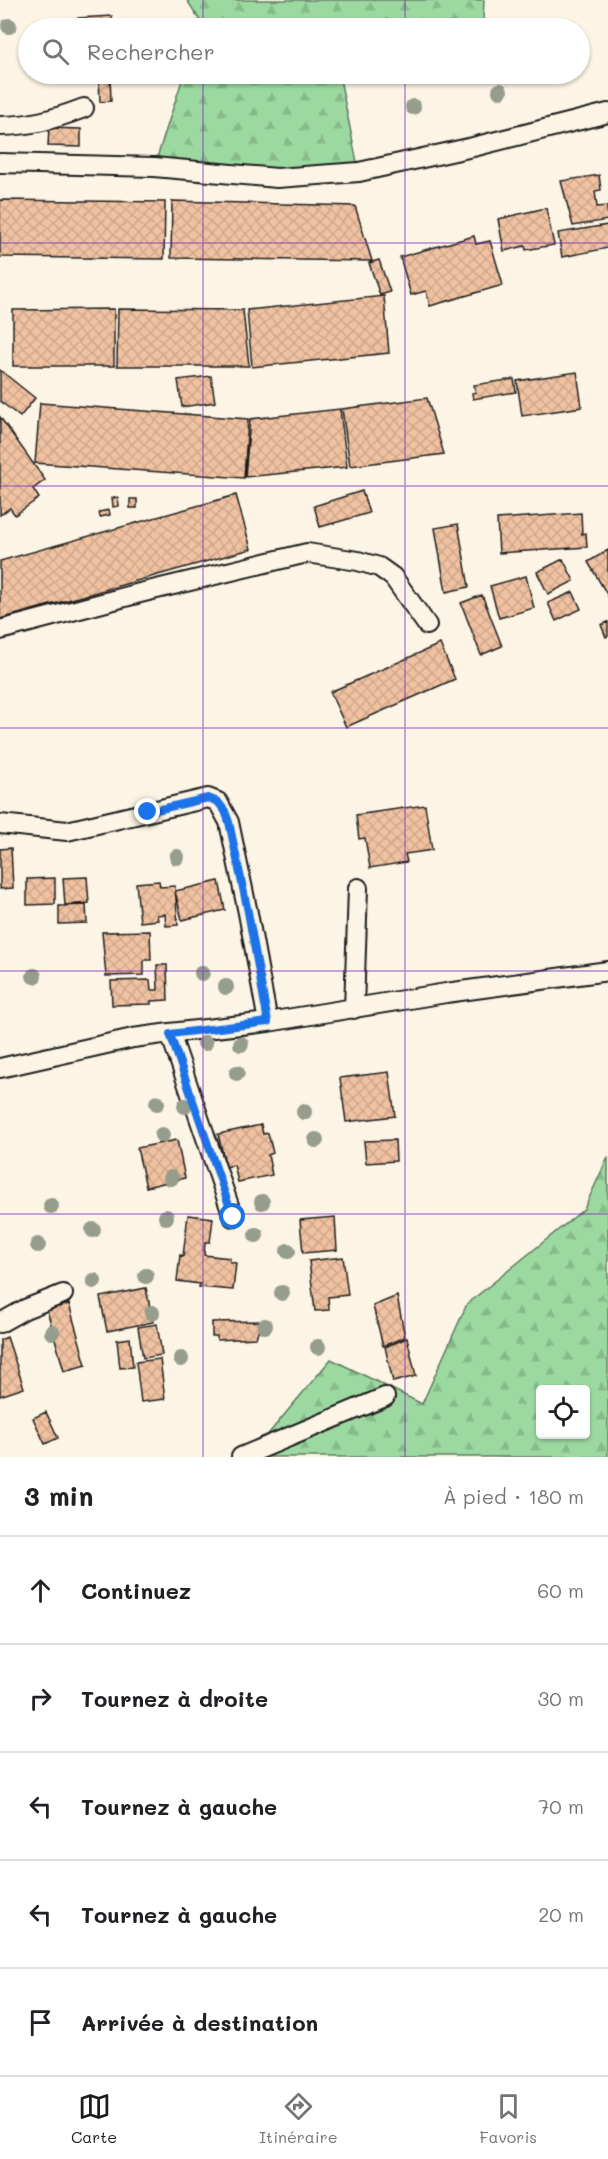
<!DOCTYPE html>
<html lang="fr">
<meta charset="utf-8">
<style>
body{margin:0;font-family:Mali,sans-serif;background:#f2f2f2;color:#202124}
.controls{position:absolute;right:18px;bottom:18px;display:grid;overflow:hidden;border-radius:6px;box-shadow:0 2px 4px #0004}
.controls button{width:54px;height:54px;display:grid;place-items:center;padding:0;border:0;border-bottom:2px solid #e0e0e0;background:#fff;color:#202124;font:30px sans-serif}
.stop{position:absolute;width:18px;height:18px;margin:-14px;border:4px solid #1a73e8;border-radius:50%;background:#fff}
.stop.end{background:#1a73e8;border-color:#fff;box-shadow:0 2px 6px #0008}
.list{margin:0;padding:0;list-style:none}
h2{display:flex;justify-content:space-between;align-items:center;height:78px;margin:0;padding:0 24px;font-size:26px}
h2 small{font-size:20px;font-weight:400;color:#757577}
.list li{display:grid;grid-template-columns:39px 1fr auto;gap:18px;align-items:center;box-sizing:border-box;height:108px;padding:0 24px;border-top:2px solid #e0e0e0}
.list b{display:block;font-size:22px;white-space:nowrap}
.list em{font-size:20px;font-style:normal;color:#757577}
.icon{flex:none;width:33px;height:33px;fill:none;stroke:currentColor;stroke-width:2;stroke-linecap:round;stroke-linejoin:round}
.map{position:relative;flex:none;width:608px;height:1457px;overflow:hidden}
.search{position:absolute;background:#fff;box-shadow:0 2px 4px #0004;left:18px;right:18px;top:18px;height:66px;display:flex;align-items:center;gap:15px;box-sizing:border-box;padding:0 21px;border-radius:33px;color:#757577;font-size:22px}
.sheet{height:618px;background:#fff}
nav{display:flex;justify-content:space-around;align-items:center;box-sizing:border-box;height:84px;border-top:2px solid #e0e0e0;background:#fff;font-size:16px;color:#757577}
nav a{display:grid;justify-items:center;gap:3px}
nav .on{color:#1c1c1c}
.map>svg:first-child{display:block}
.forest{fill:url(#forest-firs);stroke:#5c7a5e;stroke-width:1.5;fill-rule:evenodd}
.building{fill:url(#building-cross-hatch);stroke:#1c1c1c;stroke-width:1.5}
.lines{fill:none;stroke-linecap:round;stroke-linejoin:round}
.street-casing{stroke:#1c1c1c;stroke-width:22}
.street{stroke:#fcf5e5;stroke-width:18}
.tree{fill:#969d8c}
.route{stroke:#1a73e8;stroke-width:8}
.grid{fill:none;stroke:#7b2cbf;stroke-width:1.5;stroke-opacity:0.55}
</style>
<div class="map">
<svg width="608" height="1457" viewBox="0 0 608 1457">
<defs>
<pattern id="forest-firs" width="22" height="20" patternUnits="userSpaceOnUse" patternTransform="scale(1.5)"><rect width="22" height="20" fill="#9cd9a1"/><path d="M5 1l3.5 6h-7zM16 11l3.5 6h-7z" fill="#86ba8a"/></pattern>
<pattern id="building-cross-hatch" width="8" height="8" patternUnits="userSpaceOnUse" patternTransform="scale(1.5)"><rect width="8" height="8" fill="#f1c2a1"/><path d="M0 0l8 8M0 8l8-8" fill="none" stroke="#cea68a"/></pattern>
</defs>
<rect width="100%" height="100%" fill="#fcf5e5"/>
<filter id="ink" filterUnits="userSpaceOnUse"><feTurbulence type="fractalNoise" baseFrequency=".0167" numOctaves="2"/><feDisplacementMap in="SourceGraphic" scale="12" xChannelSelector="R" yChannelSelector="G"/><feConvolveMatrix kernelMatrix="1 2 1 2 8 2 1 2 1" color-interpolation-filters="sRGB"/></filter>
<g filter="url(#ink)">
<!-- forest -->
<path class="forest" d="M 187,0 L 484,0 L 483,21 L 438,28 L 199,28 L 201,22 Z
M 184,74 L 339,74 L 359,172 L 154,167 Z
M 608,1157 L 608,1457 L 249,1457 L 331,1359 L 422,1404 L 467,1304 L 584,1209 ZM 540,1390 L 586,1390 L 586,1434 L 540,1434 Z"/>
<!-- building -->
<path class="building" d="M 112,16 L 113,28 L 78,28 L 78,18 Z
M 81,74 L 117,74 L 117,75 L 82,78 Z
M 358,74 L 391,74 L 392,76 L 359,79 Z
M 110,76 L 111,101 L 100,102 L 99,77 Z
M 49,128 L 81,129 L 81,147 L 48,146 Z
M 599,175 L 601,190 L 595,191 L 597,207 L 607,206 L 608,220 L 573,226 L 561,181 Z
M 0,200 L 165,202 L 164,259 L 0,257 Z
M 172,201 L 355,206 L 372,261 L 171,258 Z
M 546,208 L 554,245 L 526,250 L 525,246 L 504,251 L 498,219 Z
M 608,225 L 608,248 L 562,257 L 558,233 Z
M 474,236 L 476,244 L 490,241 L 503,285 L 430,306 L 426,291 L 411,295 L 400,257 Z
M 379,260 L 390,292 L 380,295 L 369,263 Z
M 384,296 L 389,353 L 252,367 L 247,310 Z
M 114,309 L 114,366 L 13,366 L 13,310 Z
M 118,309 L 243,310 L 249,366 L 117,366 Z
M 0,370 L 35,398 L 20,417 L 0,401 Z
M 577,372 L 582,407 L 522,416 L 517,381 Z
M 211,376 L 215,402 L 182,407 L 178,380 Z
M 514,379 L 516,392 L 473,399 L 472,393 L 476,392 L 474,385 Z
M 427,398 L 444,454 L 350,466 L 342,409 Z
M 40,403 L 248,419 L 244,478 L 35,463 Z
M 340,409 L 347,467 L 245,477 L 250,419 Z
M 0,417 L 45,480 L 33,489 L 39,498 L 15,515 L 10,508 L 0,515 Z
M 362,491 L 369,513 L 320,527 L 314,506 Z
M 236,495 L 251,549 L 0,619 L 0,561 Z
M 118,497 L 119,506 L 113,507 L 112,498 Z
M 130,499 L 137,499 L 137,508 L 130,508 Z
M 109,510 L 110,515 L 100,517 L 99,512 Z
M 581,513 L 582,534 L 586,533 L 587,547 L 499,553 L 497,519 Z
M 458,524 L 469,587 L 446,592 L 435,528 Z
M 608,550 L 608,596 L 588,562 Z
M 563,559 L 574,581 L 548,594 L 537,572 Z
M 526,576 L 534,608 L 499,618 L 490,586 Z
M 573,592 L 581,609 L 556,621 L 548,603 Z
M 482,595 L 502,646 L 481,655 L 461,603 Z
M 608,622 L 608,636 L 606,637 L 601,625 Z
M 440,644 L 455,679 L 346,727 L 330,692 Z
M 425,805 L 432,850 L 405,854 L 407,862 L 370,868 L 365,838 L 359,839 L 356,815 Z
M 11,848 L 13,888 L 0,889 L 0,849 Z
M 87,877 L 89,903 L 65,905 L 63,878 Z
M 55,878 L 55,904 L 27,905 L 27,879 Z
M 159,881 L 160,887 L 175,886 L 178,925 L 166,926 L 165,914 L 157,915 L 158,920 L 140,922 L 136,883 Z
M 219,881 L 225,910 L 182,920 L 175,891 Z
M 86,905 L 87,923 L 59,924 L 59,906 Z
M 150,931 L 151,960 L 144,960 L 144,975 L 106,976 L 102,932 Z
M 157,965 L 167,965 L 168,1000 L 151,1001 L 151,1004 L 112,1005 L 111,981 L 150,980 L 151,990 L 158,990 Z
M 389,1072 L 395,1116 L 346,1122 L 340,1078 Z
M 261,1125 L 263,1134 L 268,1133 L 273,1153 L 268,1155 L 272,1175 L 238,1182 L 234,1165 L 226,1167 L 218,1134 Z
M 177,1140 L 185,1178 L 146,1187 L 137,1148 Z
M 395,1140 L 396,1161 L 366,1163 L 364,1141 Z
M 188,1215 L 213,1218 L 210,1242 L 205,1242 L 204,1255 L 230,1258 L 230,1262 L 236,1263 L 233,1290 L 199,1287 L 200,1284 L 177,1281 L 180,1255 L 183,1256 Z
M 335,1217 L 337,1250 L 303,1253 L 300,1220 Z
M 343,1257 L 348,1295 L 328,1297 L 329,1310 L 315,1311 L 309,1261 Z
M 146,1288 L 153,1322 L 107,1331 L 100,1297 Z
M 397,1296 L 405,1337 L 383,1346 L 373,1306 Z
M 69,1304 L 86,1365 L 64,1371 L 47,1310 Z
M 261,1321 L 256,1338 L 217,1340 L 217,1336 L 212,1336 L 212,1322 Z
M 157,1324 L 162,1355 L 143,1358 L 138,1327 Z
M 7,1337 L 24,1388 L 0,1396 L 0,1340 Z
M 130,1338 L 133,1367 L 120,1368 L 117,1340 Z
M 407,1338 L 416,1376 L 393,1382 L 385,1347 Z
M 160,1359 L 165,1399 L 141,1402 L 136,1362 Z
M 46,1412 L 58,1438 L 45,1444 L 33,1418 Z"/>
<g class="lines">
<defs>
<path id="street" d="M 0,126 C 30,126 55,119 84,108
M 0,163 L 154,167 L 277,178 L 359,172 L 473,147 L 608,113
M 0,630 L 140,593 L 307,553 L 358,561 L 379,567 L 393,577 L 427,625
M 0,824 L 67,831 L 208,798 L 218,802 L 229,822 L 248,913 L 268,1022
M 354,1009 L 358,888
M 170,1033 L 268,1022 L 446,993 L 608,971
M 0,1068 L 133,1038 L 170,1033 L 233,1217
M 0,1323 L 25,1309 L 63,1294
M 241,1457 L 385,1397"/>
</defs>
<!-- street casing -->
<use href="#street" class="street-casing"/>
<!-- street -->
<use href="#street" class="street"/>
</g>
<!-- trees -->
<g class="tree">
<circle cx="9" cy="26" r="8"/>
<circle cx="500" cy="91" r="8"/>
<circle cx="413" cy="107" r="8"/>
<circle cx="177" cy="857" r="8"/>
<circle cx="202" cy="973" r="8"/>
<circle cx="34" cy="976" r="8"/>
<circle cx="226" cy="987" r="8"/>
<circle cx="205" cy="1043" r="8"/>
<circle cx="241" cy="1044" r="8"/>
<circle cx="237" cy="1073" r="8"/>
<circle cx="157" cy="1103" r="8"/>
<circle cx="185" cy="1106" r="8"/>
<circle cx="304" cy="1112" r="8"/>
<circle cx="162" cy="1135" r="8"/>
<circle cx="316" cy="1140" r="8"/>
<circle cx="171" cy="1178" r="8"/>
<circle cx="262" cy="1202" r="8"/>
<circle cx="51" cy="1206" r="8"/>
<circle cx="166" cy="1217" r="8"/>
<circle cx="93" cy="1230" r="8"/>
<circle cx="256" cy="1235" r="8"/>
<circle cx="38" cy="1245" r="8"/>
<circle cx="288" cy="1251" r="8"/>
<circle cx="146" cy="1276" r="8"/>
<circle cx="94" cy="1281" r="8"/>
<circle cx="282" cy="1293" r="8"/>
<circle cx="152" cy="1313" r="8"/>
<circle cx="265" cy="1326" r="8"/>
<circle cx="52" cy="1332" r="8"/>
<circle cx="318" cy="1347" r="8"/>
<circle cx="181" cy="1359" r="8"/>
</g>
</g>
<g class="lines" filter="url(#ink)">
<!-- route -->
<path class="route" d="M 148,812 L 208,798 L 218,802 L 225,811 L 229,822 L 248,912 L 268,1022 L 170,1034 L 233,1217"/>
</g>
<!-- grid -->
<path class="grid" d="M 203,0 L 203,28M 405,0 L 405,28M 203,74 L 203,1457M 405,74 L 405,1457M 0,243 L 608,243M 0,486 L 608,486M 0,728 L 608,728M 0,971 L 608,971M 0,1214 L 608,1214"/>
</svg>
<div class="controls">
<button><svg class="icon" aria-label="locate" viewBox="0 0 24 24"><circle cx="12" cy="12" r="6"/><path d="M12 2v4M12 18v4M2 12h4M18 12h4"/></svg></button>
</div>
<div class="stop" style="left:233px;top:1217px"></div>
<div class="stop end" style="left:148px;top:812px"></div>
<div class="search"><svg class="icon" aria-label="search" viewBox="0 0 24 24"><circle cx="10" cy="10" r="6"/><path d="M15 15l6 6"/></svg>Rechercher</div>
</div>
<section class="sheet">
<h2>3 min<small>À pied · 180 m</small></h2>
<ul class="list">
<li><svg class="icon" aria-label="ahead" viewBox="0 0 24 24"><path d="M12 20V5M6 11l6-6 6 6"/></svg><div><b>Continuez</b></div><em>60 m</em></li>
<li><svg class="icon" aria-label="right" viewBox="0 0 24 24"><path d="M7 20v-9h11M14 6l5 5-5 5"/></svg><div><b>Tournez à droite</b></div><em>30 m</em></li>
<li><svg class="icon" aria-label="left" viewBox="0 0 24 24"><path d="M17 20v-9H6M10 6l-5 5 5 5"/></svg><div><b>Tournez à gauche</b></div><em>70 m</em></li>
<li><svg class="icon" aria-label="left" viewBox="0 0 24 24"><path d="M17 20v-9H6M10 6l-5 5 5 5"/></svg><div><b>Tournez à gauche</b></div><em>20 m</em></li>
<li><svg class="icon" aria-label="arrive" viewBox="0 0 24 24"><path d="M6 21V4h12l-3 4 3 4H6"/></svg><div><b>Arrivée à destination</b></div></li>
</ul>
</section>
<nav>
<a class="on"><svg class="icon" aria-label="map" viewBox="0 0 24 24"><path d="M3 6l6-2 6 2 6-2v14l-6 2-6-2-6 2zM9 4v14M15 6v14"/></svg>Carte</a>
<a><svg class="icon" aria-label="directions" viewBox="0 0 24 24"><path d="M12 3l9 9-9 9-9-9zM9 14v-3h6M13 9l2 2-2 2"/></svg>Itinéraire</a>
<a><svg class="icon" aria-label="saved" viewBox="0 0 24 24"><path d="M7 4h10v16l-5-4-5 4z"/></svg>Favoris</a>
</nav>
